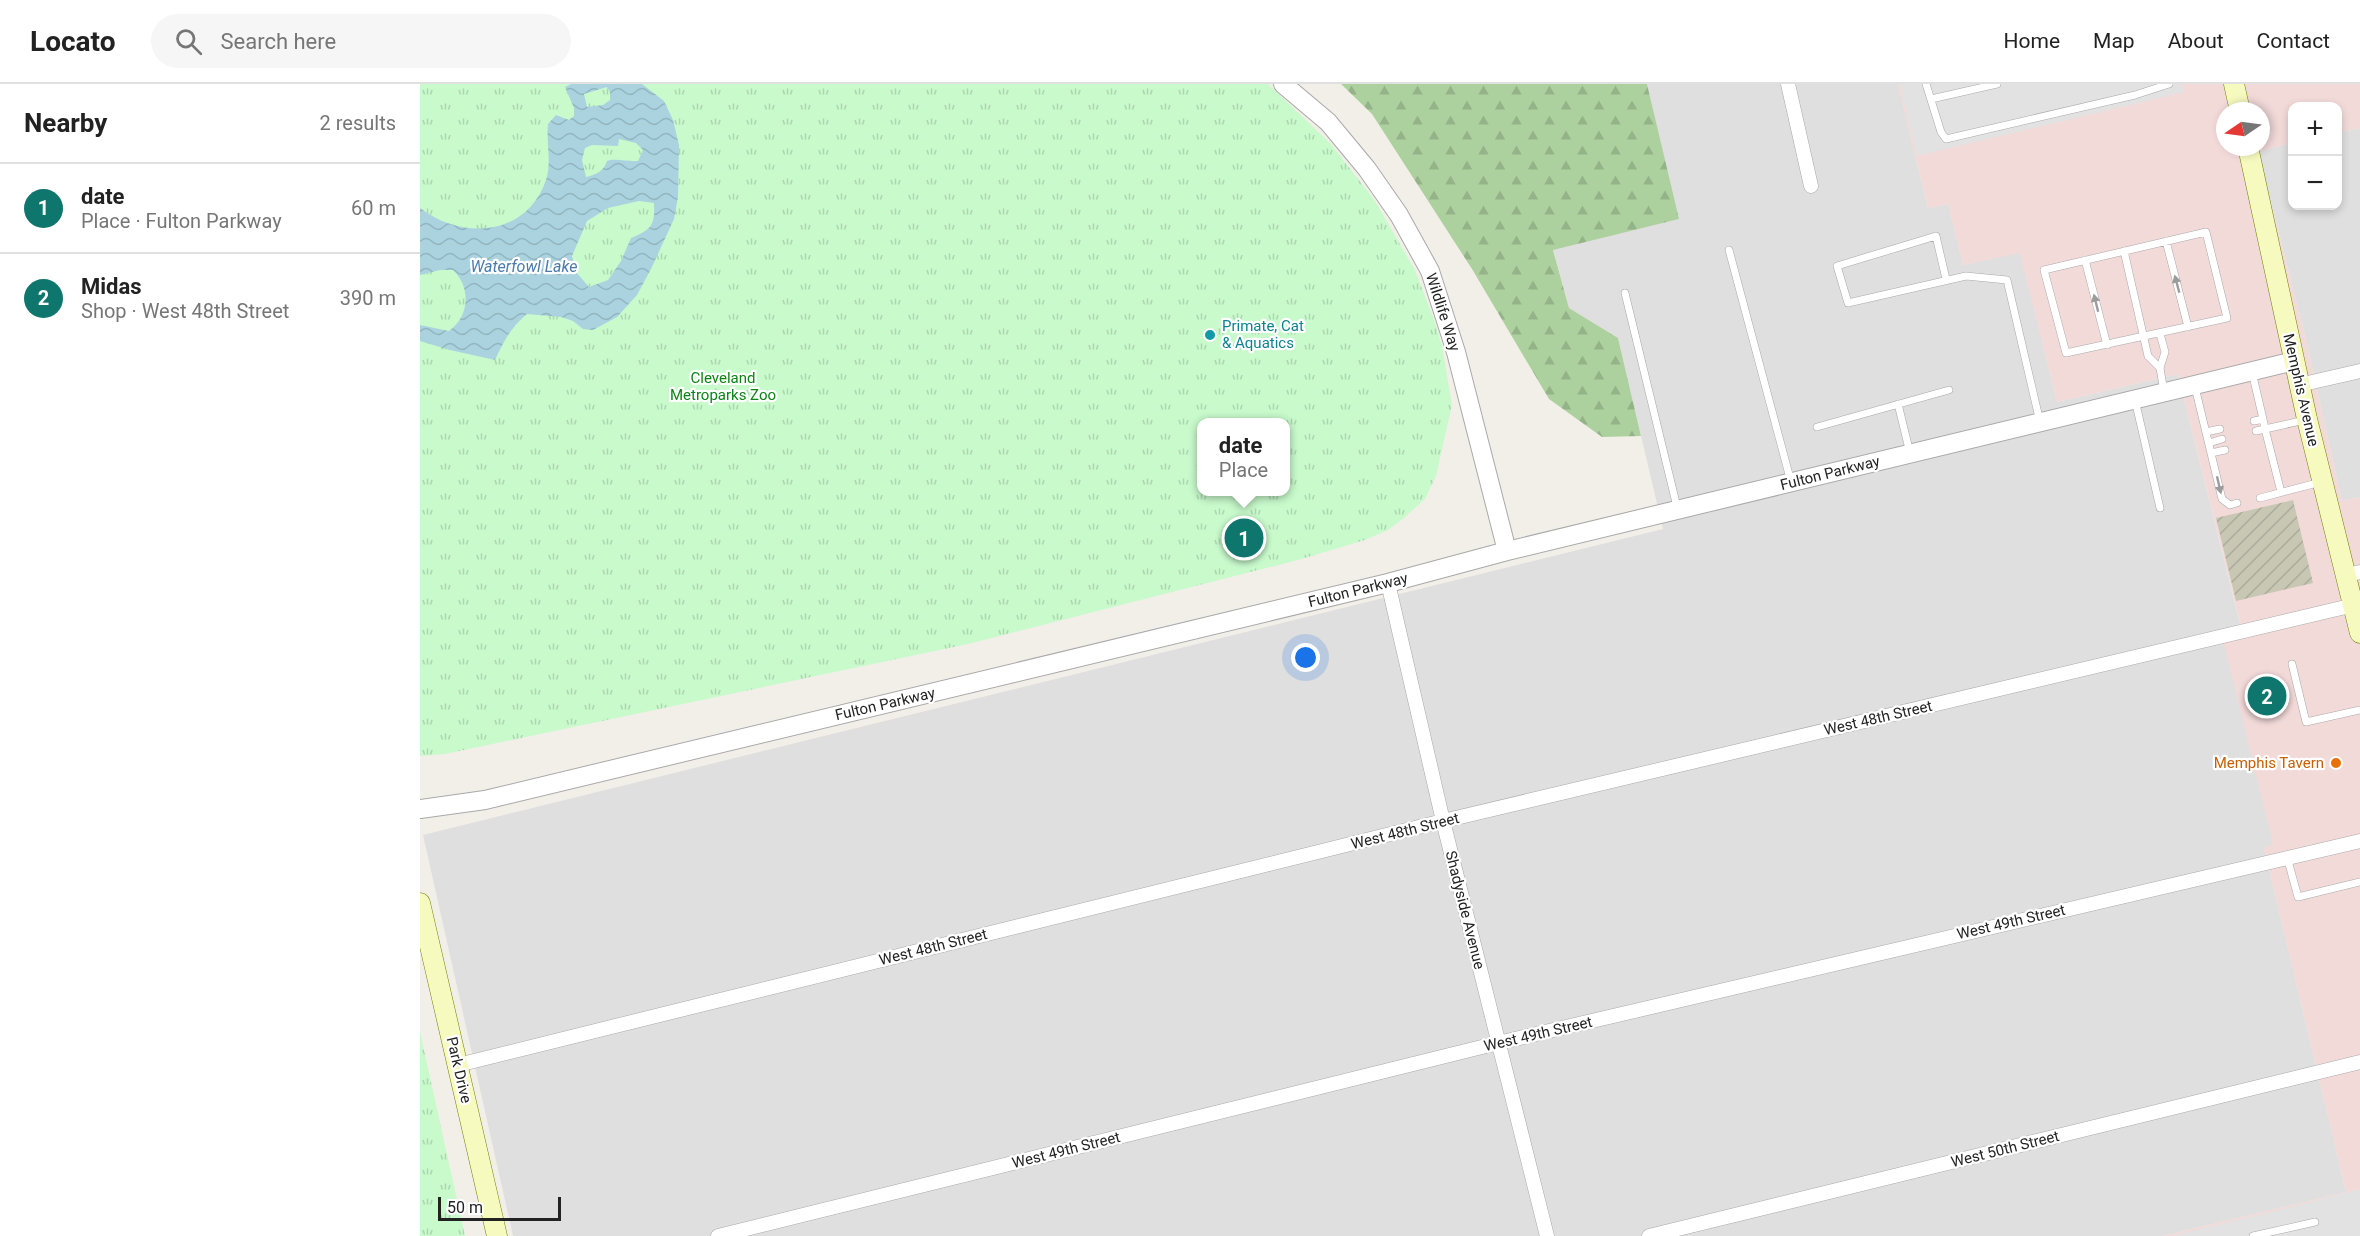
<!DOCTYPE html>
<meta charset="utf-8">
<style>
body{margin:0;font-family:Roboto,sans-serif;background:#f6f6f6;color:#222}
.controls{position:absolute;right:18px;top:18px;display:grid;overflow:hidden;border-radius:12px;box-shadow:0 3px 9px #0003}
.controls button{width:54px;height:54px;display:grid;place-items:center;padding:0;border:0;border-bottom:2px solid #e0e0e0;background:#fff;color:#222;font:30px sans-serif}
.compass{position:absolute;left:1796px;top:18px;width:54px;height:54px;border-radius:50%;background:#fff;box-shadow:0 3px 9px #0003;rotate:257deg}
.scale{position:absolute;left:18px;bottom:15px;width:123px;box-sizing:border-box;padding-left:6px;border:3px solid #222;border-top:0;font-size:16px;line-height:21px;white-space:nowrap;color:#222;-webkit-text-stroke:4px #fff;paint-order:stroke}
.you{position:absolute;left:886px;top:574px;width:21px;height:21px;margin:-15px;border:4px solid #fff;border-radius:50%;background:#1a73e8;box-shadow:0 0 0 9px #1a73e833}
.badge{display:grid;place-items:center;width:39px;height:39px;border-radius:50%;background:#0f766e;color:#fff;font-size:20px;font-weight:700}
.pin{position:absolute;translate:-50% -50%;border:3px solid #fff;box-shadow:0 2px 6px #0006}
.popup{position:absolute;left:777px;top:334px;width:93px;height:78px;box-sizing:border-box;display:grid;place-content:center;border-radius:12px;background:#fff;filter:drop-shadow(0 2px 4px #0005);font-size:20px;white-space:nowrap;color:#767676}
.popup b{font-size:22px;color:#222}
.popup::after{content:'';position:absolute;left:50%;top:100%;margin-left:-12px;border:12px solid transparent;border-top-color:#fff}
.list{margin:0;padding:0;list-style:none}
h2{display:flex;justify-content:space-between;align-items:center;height:78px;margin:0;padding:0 24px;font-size:26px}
h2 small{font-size:20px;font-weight:400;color:#767676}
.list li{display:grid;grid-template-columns:39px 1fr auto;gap:18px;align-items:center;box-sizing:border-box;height:90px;padding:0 24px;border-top:2px solid #e0e0e0}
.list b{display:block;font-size:22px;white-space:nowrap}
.list p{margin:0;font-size:20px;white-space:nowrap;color:#767676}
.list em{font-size:20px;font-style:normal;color:#767676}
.icon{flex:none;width:33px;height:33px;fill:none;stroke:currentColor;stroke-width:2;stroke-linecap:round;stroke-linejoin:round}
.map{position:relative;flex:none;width:1940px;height:1152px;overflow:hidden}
header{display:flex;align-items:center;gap:36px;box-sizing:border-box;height:84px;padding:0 30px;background:#fff;border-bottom:2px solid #e0e0e0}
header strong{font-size:28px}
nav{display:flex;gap:33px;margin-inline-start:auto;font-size:21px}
.search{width:420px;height:54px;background:#f6f6f6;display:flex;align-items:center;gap:15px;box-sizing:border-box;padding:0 21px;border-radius:33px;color:#767676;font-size:22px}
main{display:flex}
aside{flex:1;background:#fff}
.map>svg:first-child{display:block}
.residential{fill:#e0dfdf}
.commercial{fill:#f2dad9;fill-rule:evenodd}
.construction{fill:url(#construction-furrows)}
.forest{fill:url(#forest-firs)}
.park{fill:url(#park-tufts);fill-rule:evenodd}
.parking{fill:#e2e2e2}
.water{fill:url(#water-waves);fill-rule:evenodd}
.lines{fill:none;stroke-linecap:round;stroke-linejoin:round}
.service-casing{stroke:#a9a9a9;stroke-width:8}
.minor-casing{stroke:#a9a9a9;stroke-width:15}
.tertiary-casing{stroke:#a9a9a9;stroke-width:20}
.secondary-casing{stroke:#707d05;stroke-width:21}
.service{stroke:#fff;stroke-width:7}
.minor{stroke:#fff;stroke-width:14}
.tertiary{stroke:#fff;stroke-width:18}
.secondary{stroke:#f7fabf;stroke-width:20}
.oneway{fill:#9c9c9c}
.culture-dot{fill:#0f9aa8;stroke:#fff;stroke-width:2}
.food-dot{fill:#e8710a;stroke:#fff;stroke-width:2}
.labels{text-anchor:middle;stroke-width:4.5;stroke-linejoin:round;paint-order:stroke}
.street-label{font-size:15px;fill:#222;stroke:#fff}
.culture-label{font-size:15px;fill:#0d838f;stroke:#fff;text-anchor:start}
.park-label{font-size:15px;fill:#0c8416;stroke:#fff}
.food-label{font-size:15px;fill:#c56008;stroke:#fff;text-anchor:end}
.water-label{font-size:16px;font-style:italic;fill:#4a7aab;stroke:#fff}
</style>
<header>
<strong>Locato</strong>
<div class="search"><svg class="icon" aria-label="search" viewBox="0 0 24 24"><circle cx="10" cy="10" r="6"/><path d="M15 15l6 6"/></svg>Search here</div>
<nav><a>Home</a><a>Map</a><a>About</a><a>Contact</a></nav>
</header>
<main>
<aside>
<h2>Nearby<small>2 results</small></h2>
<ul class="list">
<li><span class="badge">1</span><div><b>date</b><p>Place · Fulton Parkway</p></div><em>60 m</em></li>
<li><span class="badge">2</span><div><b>Midas</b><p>Shop · West 48th Street</p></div><em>390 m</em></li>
</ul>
</aside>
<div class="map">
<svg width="1940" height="1152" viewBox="0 0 1940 1152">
<defs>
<pattern id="construction-furrows" width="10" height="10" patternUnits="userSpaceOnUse" patternTransform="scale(1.5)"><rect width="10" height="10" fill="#c7c7b4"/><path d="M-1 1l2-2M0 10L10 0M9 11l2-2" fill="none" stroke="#abab9a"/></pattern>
<pattern id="forest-firs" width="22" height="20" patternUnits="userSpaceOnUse" patternTransform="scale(1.5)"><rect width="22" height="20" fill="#add19e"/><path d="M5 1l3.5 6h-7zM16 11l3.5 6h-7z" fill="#95b388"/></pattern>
<pattern id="park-tufts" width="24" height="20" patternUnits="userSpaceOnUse" patternTransform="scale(1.5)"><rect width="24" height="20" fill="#c8facc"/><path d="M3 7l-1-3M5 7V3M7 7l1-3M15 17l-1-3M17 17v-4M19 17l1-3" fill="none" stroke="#acd6af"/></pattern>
<pattern id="water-waves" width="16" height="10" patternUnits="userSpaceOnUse" patternTransform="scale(1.5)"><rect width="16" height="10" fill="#aad3df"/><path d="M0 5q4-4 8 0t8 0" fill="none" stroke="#92b5bf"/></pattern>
</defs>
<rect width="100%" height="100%" fill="#f2efe9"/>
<!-- residential -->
<path class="residential" d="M 1227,0 L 1478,0 L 1508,124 L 1528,120 L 1543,181 L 1600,168 L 1637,318 L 1758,290 L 1823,552 L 1853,761 L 1844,764 L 1926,1108 L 1743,1152 L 93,1152 L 3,751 L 1243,445 L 1198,254 L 1149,224 L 1133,165 L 1258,135 Z
M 1940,44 L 1940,413 L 1922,417 L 1884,247 L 1838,67 L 1872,59 L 1872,122 L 1918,122 L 1918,49 Z"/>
<!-- commercial -->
<path class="commercial" d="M 1478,0 L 1940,0 L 1940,44 L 1918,49 L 1918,22 L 1872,22 L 1872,59 L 1838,68 L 1884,247 L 1922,417 L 1940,413 L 1940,1152 L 1743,1152 L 1926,1108 L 1844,764 L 1853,760 L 1803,556 L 1823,551 L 1758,290 L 1637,318 L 1600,169 L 1543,181 L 1528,120 L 1508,124 ZM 1805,27 L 1841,27 L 1841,63 L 1805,63 Z"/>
<!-- construction -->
<path class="construction" d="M 1873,416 L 1893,499 L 1816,517 L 1796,434 Z"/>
<!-- forest -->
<path class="forest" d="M 921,0 L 1227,0 L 1259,135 L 1133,166 L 1149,224 L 1198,254 L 1221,352 L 1182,353 L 1129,315 L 1052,185 L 952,30 Z"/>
<!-- park -->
<path class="park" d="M 0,0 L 848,0 L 911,60 L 955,117 L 995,186 L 1014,236 L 1022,262 L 1032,321 L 1016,392 L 1005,415 L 984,434 L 968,446 L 945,456 L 878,476 L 548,560 L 25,670 L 0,672 ZM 782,338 L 866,338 L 866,408 L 782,408 Z
M 0,948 L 45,1152 L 0,1152 Z"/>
<!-- parking -->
<path class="parking" d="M 1480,0 L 1762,0 L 1764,8 L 1497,72 Z
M 1940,1105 L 1940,1152 L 1752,1152 L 1867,1124 Z"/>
<!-- water -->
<path class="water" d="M 151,0 L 222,0 L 244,17 L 253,36 L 259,61 L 258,113 L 254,135 L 231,185 L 217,211 L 197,233 L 173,246 L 163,245 L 153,237 L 141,233 L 107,230 C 91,243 84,257 75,276 L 30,266 L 0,257 L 0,241 L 29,247 C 50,232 51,203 33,186 L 20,186 L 0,191 L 0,124 C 43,157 107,152 126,96 C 132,78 126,59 128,40 L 136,31 L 149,36 L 154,32 L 154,24 L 145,3 ZM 187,3 L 190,8 L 190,16 L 183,21 L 167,23 L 164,10 ZM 199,55 L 216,59 L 223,66 L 218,77 C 208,78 196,74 187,77 C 183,88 177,90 166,93 L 162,76 L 165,64 L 172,61 L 198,62 ZM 219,117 L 234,119 C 235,141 232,145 211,154 L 201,177 L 188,196 L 169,203 L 156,188 L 152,172 L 167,137 L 188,124 Z"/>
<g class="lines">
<defs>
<path id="service" d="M 1506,0 L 1521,48 L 1526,55 L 1715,11 L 1749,0
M 1511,15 L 1577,0
M 1786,148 L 1807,234 L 1646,269 L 1624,186 Z
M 1746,157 L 1768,243
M 1309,166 L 1371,398
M 1704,167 L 1728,272 L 1740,284
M 1665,176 L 1687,261
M 1526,195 L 1516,152 L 1417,182 L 1428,219 L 1546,192 L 1587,196 L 1620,338
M 1205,209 L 1257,423
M 1740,250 L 1745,268 L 1740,284 L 1744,308
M 1832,288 L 1843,335
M 1775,303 L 1802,415 L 1810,421 L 1817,419
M 1715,316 L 1740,424
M 1478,320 L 1490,369
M 1834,337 L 1843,335 L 1845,345 L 1836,347
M 1397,343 L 1529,306
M 1786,348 L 1800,345
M 1789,359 L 1802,355
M 1791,369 L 1805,366
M 1861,408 L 1845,345 L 1885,336
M 1840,414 L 1901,398
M 1872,580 L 1886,638 L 1940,626
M 1867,773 L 1878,813 L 1940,798
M 1833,1152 L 1895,1138"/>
<path id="minor" d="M 1368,0 L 1391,102
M 1879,301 L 1940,287
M 1927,491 L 1940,488
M 968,499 L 1023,737 L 1127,1152
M 38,981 L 1023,737 L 1934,521
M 298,1152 L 1078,959 L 1940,757
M 1229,1152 L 1940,978"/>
<path id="tertiary" d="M 863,0 L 908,38 L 947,85 L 979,131 L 1010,187 L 1036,268 L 1087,467
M 0,725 L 65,716 L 968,499 L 1087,467 L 1874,277"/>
<path id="secondary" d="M 1814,0 L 1820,27
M 1828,63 L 1887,335 L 1940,549
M 0,819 L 77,1152"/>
</defs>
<!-- service casing -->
<use href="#service" class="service-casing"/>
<!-- minor casing -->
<use href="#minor" class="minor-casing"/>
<!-- tertiary casing -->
<use href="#tertiary" class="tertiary-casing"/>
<!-- secondary casing -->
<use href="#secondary" class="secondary-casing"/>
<!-- service -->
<use href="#service" class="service"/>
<!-- minor -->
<use href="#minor" class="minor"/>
<!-- tertiary -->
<use href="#tertiary" class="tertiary"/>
<!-- secondary -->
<use href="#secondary" class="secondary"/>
</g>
<!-- one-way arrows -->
<defs><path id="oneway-solid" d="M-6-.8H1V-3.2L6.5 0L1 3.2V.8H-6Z" transform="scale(1.5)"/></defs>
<g class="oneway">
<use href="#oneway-solid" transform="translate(1757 200) rotate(-105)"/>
<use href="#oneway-solid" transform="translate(1676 219) rotate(-104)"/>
<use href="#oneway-solid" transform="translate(1799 401) rotate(77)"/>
</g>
<!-- markers -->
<circle class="culture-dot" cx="790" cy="251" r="6"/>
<circle class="food-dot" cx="1916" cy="679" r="6"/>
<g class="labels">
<!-- street labels -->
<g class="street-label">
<text transform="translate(1023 228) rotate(72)" y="5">Wildlife Way</text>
<text transform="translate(1881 306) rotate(77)" y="5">Memphis Avenue</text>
<text transform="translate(1410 389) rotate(-14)" y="5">Fulton Parkway</text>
<text transform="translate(938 506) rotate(-14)" y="5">Fulton Parkway</text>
<text transform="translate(465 620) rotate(-13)" y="5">Fulton Parkway</text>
<text transform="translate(1458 634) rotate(-13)" y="5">West 48th Street</text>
<text transform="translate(985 747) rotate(-14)" y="5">West 48th Street</text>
<text transform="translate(1045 826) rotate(76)" y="5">Shadyside Avenue</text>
<text transform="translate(1591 838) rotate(-13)" y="5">West 49th Street</text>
<text transform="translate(513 863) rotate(-14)" y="5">West 48th Street</text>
<text transform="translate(1118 950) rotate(-13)" y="5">West 49th Street</text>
<text transform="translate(39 986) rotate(77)" y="5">Park Drive</text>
<text transform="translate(1585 1065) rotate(-14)" y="5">West 50th Street</text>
<text transform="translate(646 1066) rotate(-14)" y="5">West 49th Street</text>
</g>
<!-- culture labels -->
<g class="culture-label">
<text x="802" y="247">Primate, Cat<tspan x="802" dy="17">&amp; Aquatics</tspan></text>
</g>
<!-- park labels -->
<g class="park-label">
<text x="303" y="299">Cleveland<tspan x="303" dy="17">Metroparks Zoo</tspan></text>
</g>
<!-- food labels -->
<g class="food-label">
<text x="1904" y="684">Memphis Tavern</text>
</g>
<!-- water labels -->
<g class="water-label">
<text x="104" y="188">Waterfowl Lake</text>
</g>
</g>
</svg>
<div class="controls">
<button>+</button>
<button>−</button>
</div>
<svg class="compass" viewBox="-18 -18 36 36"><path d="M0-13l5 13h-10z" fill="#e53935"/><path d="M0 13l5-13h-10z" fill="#767676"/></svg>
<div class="scale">50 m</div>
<div class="you"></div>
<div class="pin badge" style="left:824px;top:454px">1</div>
<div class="popup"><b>date</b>Place</div>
<div class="pin badge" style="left:1847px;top:612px">2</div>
</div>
</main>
